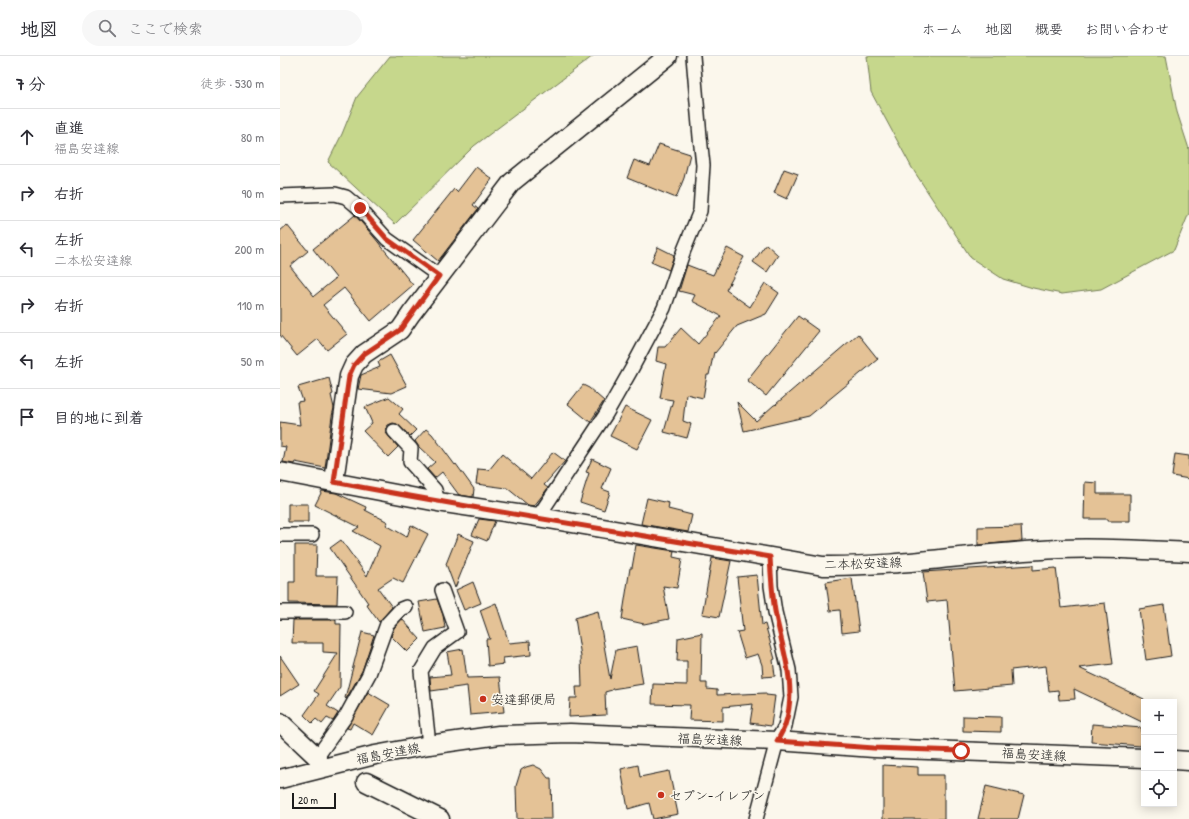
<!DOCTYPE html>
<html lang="ja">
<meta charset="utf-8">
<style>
body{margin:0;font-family:"Patrick Hand","Klee One",sans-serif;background:#f7f7f7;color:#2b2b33}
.controls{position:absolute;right:12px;bottom:12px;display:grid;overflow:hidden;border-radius:0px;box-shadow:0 2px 10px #0003}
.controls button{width:36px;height:36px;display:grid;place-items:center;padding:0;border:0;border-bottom:1px solid #e1e1e2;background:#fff;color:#2b2b33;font:20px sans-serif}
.scale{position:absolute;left:12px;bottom:10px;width:44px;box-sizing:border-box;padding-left:4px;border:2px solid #1c1c1c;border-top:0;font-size:11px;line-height:14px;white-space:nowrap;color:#1c1c1c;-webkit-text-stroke:3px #fbf7ec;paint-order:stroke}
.stop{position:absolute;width:12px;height:12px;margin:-9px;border:3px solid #c8321e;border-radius:50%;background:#fff}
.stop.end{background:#c8321e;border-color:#fff;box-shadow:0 1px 4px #0008}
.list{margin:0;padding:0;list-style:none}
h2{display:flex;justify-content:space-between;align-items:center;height:52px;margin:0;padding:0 16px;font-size:17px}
h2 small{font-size:13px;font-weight:400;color:#7c7c81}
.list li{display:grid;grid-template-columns:26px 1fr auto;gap:12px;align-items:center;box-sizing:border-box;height:56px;padding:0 16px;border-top:1px solid #e1e1e2}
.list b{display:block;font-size:15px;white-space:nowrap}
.list p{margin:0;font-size:13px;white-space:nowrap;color:#7c7c81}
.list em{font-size:13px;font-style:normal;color:#7c7c81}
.icon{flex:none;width:22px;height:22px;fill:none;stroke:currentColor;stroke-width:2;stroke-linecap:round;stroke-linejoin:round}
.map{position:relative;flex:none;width:909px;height:763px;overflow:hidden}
header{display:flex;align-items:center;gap:24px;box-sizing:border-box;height:56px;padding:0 20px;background:#fff;border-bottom:1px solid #e1e1e2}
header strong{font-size:19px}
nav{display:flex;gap:22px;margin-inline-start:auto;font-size:14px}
.search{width:280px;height:36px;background:#f7f7f7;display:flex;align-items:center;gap:10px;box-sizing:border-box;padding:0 14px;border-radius:22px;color:#7c7c81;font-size:15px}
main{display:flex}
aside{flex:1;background:#fff}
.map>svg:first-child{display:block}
.green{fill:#c6d78c;stroke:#717a54}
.building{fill:#e4c296;stroke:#1c1c1c}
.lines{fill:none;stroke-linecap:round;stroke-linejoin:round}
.street-casing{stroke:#1c1c1c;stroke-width:16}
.secondary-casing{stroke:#1c1c1c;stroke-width:21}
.street{stroke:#fbf7ec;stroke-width:13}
.secondary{stroke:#fbf7ec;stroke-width:18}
.route{stroke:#c8321e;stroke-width:5}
.poi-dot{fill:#c8321e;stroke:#fbf7ec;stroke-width:1.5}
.labels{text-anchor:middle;stroke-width:3;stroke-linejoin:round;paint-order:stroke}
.street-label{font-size:13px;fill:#1c1c1c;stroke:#fbf7ec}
.poi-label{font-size:13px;fill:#1c1c1c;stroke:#fbf7ec;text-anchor:start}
</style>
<header>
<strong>地図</strong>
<div class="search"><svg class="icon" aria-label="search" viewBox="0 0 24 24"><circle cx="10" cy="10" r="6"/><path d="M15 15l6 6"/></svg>ここで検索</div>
<nav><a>ホーム</a><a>地図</a><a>概要</a><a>お問い合わせ</a></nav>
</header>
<main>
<aside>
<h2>7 分<small>徒歩 · 530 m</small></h2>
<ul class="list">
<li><svg class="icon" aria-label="ahead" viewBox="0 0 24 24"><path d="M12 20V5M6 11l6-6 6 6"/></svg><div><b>直進</b><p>福島安達線</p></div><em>80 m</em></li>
<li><svg class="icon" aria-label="right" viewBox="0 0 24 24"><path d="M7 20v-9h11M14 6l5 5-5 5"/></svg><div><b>右折</b></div><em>90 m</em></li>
<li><svg class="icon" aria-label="left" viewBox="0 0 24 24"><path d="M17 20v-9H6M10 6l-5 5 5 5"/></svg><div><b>左折</b><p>二本松安達線</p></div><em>200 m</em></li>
<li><svg class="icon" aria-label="right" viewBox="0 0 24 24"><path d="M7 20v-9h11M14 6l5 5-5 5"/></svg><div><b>右折</b></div><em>110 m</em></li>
<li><svg class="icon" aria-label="left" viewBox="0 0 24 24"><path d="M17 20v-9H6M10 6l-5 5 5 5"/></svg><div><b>左折</b></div><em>50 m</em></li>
<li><svg class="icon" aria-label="arrive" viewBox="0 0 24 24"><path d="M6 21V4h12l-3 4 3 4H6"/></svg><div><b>目的地に到着</b></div></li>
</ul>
</aside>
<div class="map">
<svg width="909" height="763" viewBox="0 0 909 763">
<rect width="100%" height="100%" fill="#fbf7ec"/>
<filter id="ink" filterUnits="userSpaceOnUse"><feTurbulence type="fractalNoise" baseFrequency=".025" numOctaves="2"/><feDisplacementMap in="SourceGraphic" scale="8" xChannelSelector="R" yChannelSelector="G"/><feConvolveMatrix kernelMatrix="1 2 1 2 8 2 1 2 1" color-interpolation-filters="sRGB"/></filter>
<g filter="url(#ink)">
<!-- green -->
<path class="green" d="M 110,0 L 313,0 L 194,90 L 115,168 L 48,106 L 62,78 L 77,41 Z
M 587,0 L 886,0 L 897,56 L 909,93 L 909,157 L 894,194 L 821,233 L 782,238 L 753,232 L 723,223 L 691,202 L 632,112 L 591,36 Z"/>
<!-- building -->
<path class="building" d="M 379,88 L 410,98 L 404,122 L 396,142 L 347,122 L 354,104 L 370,110 Z
M 196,111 L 212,123 L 193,149 L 198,153 L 158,205 L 133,184 L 174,133 L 177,136 Z
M 504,113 L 518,118 L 507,143 L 494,137 Z
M 75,159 L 94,181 L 133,229 L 91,265 L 64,232 L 43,249 L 67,278 L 47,294 L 38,283 L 17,300 L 0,279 L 0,175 L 7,169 L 28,195 L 10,210 L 34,240 L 56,222 L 33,193 Z
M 486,188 L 498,199 L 487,216 L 473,206 Z
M 378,191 L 394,199 L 389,214 L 371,206 Z
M 447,192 L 464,201 L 446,234 L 470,251 L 485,227 L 499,237 L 486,258 L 457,270 L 435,297 L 434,296 L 429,319 L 427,319 L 423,342 L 406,338 L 403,365 L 411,368 L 407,382 L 384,376 L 393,344 L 380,342 L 386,308 L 376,305 L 378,291 L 385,291 L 401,272 L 418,288 L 441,260 L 412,245 L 415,239 L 399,235 L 407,209 L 433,219 Z
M 518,260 L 539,275 L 486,340 L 467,324 Z
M 578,278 L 598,303 L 529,360 L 464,375 L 457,346 L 476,365 L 494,349 L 497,348 L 496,348 Z
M 110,299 L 127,330 L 111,337 L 78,333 L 81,319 L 100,311 L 98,306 Z
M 49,322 L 53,338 L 51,339 L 54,352 L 52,360 L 45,412 L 15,406 L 14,408 L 3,406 L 6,391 L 0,390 L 0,366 L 20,369 L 17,346 L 23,345 L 18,331 Z
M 303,329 L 309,332 L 324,345 L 310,366 L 288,348 Z
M 109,341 L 123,353 L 119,358 L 136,374 L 130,380 L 117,368 L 113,367 L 108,369 L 106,373 L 106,377 L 118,391 L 108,401 L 83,375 L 92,367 L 85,351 Z
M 345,351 L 372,364 L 357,393 L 330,380 Z
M 146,373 L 152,378 L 175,409 L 176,408 L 194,433 L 193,441 L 179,439 L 162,416 L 155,422 L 147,413 L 155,406 L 139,391 L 135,385 Z
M 273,396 L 285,405 L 264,429 L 268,432 L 254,450 L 248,449 L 227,432 L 196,428 L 198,413 L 209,414 L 222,398 L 251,423 Z
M 895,398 L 909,400 L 909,423 L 892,420 Z
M 312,403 L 331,412 L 322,433 L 330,436 L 324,454 L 300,446 L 309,417 L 306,416 Z
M 805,426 L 817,427 L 817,438 L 850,438 L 850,465 L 828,465 L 828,463 L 804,463 Z
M 42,435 L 56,437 L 86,451 L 85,454 L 108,466 L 106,469 L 127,481 L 131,469 L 148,478 L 123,527 L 113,522 L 98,532 L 112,551 L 99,566 L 86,548 L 88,547 L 50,492 L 61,484 L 87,520 L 100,490 L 73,475 L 79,471 L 35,449 Z
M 367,442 L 389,447 L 388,453 L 412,459 L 408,476 L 361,468 Z
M 8,448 L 28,448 L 28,466 L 8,466 Z
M 199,463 L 215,465 L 207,485 L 192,479 Z
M 741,470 L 742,485 L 698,489 L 698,471 Z
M 178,478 L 194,485 L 175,532 L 166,508 Z
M 15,489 L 37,489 L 36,520 L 58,520 L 57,548 L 9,547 L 9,526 L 15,526 Z
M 356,489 L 394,495 L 393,501 L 402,503 L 397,532 L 383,530 L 389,563 L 364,568 L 342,563 L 350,512 L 352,512 Z
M 432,502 L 451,505 L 439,561 L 422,558 Z
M 753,509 L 753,514 L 776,512 L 781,552 L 825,547 L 833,608 L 799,612 L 864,643 L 864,667 L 794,633 L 795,643 L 779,644 L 778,634 L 769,635 L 766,610 L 731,614 L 732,630 L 675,635 L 667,544 L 647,546 L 643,516 Z
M 477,519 L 482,569 L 485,568 L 495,603 L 493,604 L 495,620 L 483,621 L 482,609 L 478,598 L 465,602 L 457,576 L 463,575 L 457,521 Z
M 572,522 L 579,575 L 562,577 L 560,554 L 550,555 L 546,526 Z
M 193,526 L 201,547 L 184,554 L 176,534 Z
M 157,543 L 163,559 L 165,572 L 145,576 L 139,546 Z
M 216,547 L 229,587 L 250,585 L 251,599 L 223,602 L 224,608 L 208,610 L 206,583 L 210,583 L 200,554 Z
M 884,549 L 891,600 L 866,604 L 859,553 Z
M 318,555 L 330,623 L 336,594 L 357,590 L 363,628 L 332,633 L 332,634 L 325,636 L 326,659 L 289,661 L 290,642 L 297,642 L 296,631 L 302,631 L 301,601 L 295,562 Z
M 122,563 L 140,583 L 127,596 L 111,580 L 114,572 Z
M 13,564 L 56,564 L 56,568 L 61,568 L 60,631 L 47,650 L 58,657 L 53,665 L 47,662 L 42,668 L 36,663 L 32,667 L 24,659 L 39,638 L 34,635 L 58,597 L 43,596 L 43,587 L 12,587 Z
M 82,576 L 94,579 L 82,615 L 66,643 L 65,642 Z
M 422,577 L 421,627 L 427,627 L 427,633 L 437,634 L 437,639 L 486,637 L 486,639 L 495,640 L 491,670 L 470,667 L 473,648 L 443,651 L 443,665 L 409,664 L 410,649 L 372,648 L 373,628 L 407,629 L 407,605 L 397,605 L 398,582 Z
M 183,593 L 187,622 L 220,621 L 224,656 L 190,659 L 187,630 L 151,635 L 150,621 L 171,619 L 167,596 Z
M 0,600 L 19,628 L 0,640 Z
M 88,636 L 110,649 L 93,679 L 73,667 L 70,673 L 67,672 Z
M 683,660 L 721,661 L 721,676 L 683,675 Z
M 812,668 L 862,672 L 861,690 L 811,686 Z
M 253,709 L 261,713 L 268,722 L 271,722 L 272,763 L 237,763 L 236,730 L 241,714 L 246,711 Z
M 358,709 L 360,721 L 389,715 L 398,758 L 373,763 L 369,747 L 348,753 L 341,713 Z
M 603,709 L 638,711 L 638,719 L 664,719 L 664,763 L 603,763 Z
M 706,730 L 744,739 L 738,763 L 698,763 Z"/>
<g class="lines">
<defs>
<path id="street" d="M 0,140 L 55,138 L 66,141 L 79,152 L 107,183 L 159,220
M 114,375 L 131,393 L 130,406 L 155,434 L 158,446
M 258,461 L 326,358 L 351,314 L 384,252 L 404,194 L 420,155 L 423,109 L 420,81 L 413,0
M 0,479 L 32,479
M 0,556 L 65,556
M 149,689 L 141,615 L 155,592 L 177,576 L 162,534
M 37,701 L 66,660 L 89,618 L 107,568 L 121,553 L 126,551
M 476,763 L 497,685 L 505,670 L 511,641 L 509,614 L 495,556 L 491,530 L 490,501"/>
<path id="secondary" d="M 0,416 L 158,446 L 258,461 L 543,510 C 622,511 700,496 779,493 C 822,491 866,494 909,496
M 54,425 L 69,320 L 74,309 L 84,298 L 120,274 L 131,258 L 232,126 L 388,0
M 0,666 L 37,701
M 894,704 L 909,705
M 0,723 L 95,699 L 149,689 L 219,679 L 290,677 L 497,685 L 594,692 L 864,702
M 86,726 L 160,763"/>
</defs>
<!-- street casing -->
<use href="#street" class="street-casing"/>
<!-- secondary casing -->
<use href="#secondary" class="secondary-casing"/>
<!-- street -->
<use href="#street" class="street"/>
<!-- secondary -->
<use href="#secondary" class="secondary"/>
</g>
</g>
<g class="lines" filter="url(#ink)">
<!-- route -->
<path class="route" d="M 80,152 L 107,183 L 159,220 L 120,274 L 84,298 L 74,309 L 69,320 L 54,426 C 199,454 345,476 490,501 C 491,519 492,537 495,555 C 502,593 518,630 505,669 C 503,675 500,680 497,685 L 594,692 L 681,695"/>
</g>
<!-- markers -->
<g class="poi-dot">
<circle cx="203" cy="643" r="4"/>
<circle cx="381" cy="739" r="4"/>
</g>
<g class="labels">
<!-- street labels -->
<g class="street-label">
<text transform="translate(583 507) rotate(-2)" y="5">二本松安達線</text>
<text transform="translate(430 683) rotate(2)" y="5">福島安達線</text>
<text transform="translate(108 697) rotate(-11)" y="5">福島安達線</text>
<text transform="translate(754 698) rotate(3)" y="5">福島安達線</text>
</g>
<!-- poi labels -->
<g class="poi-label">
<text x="211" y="648">安達郵便局</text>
<text x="389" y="744">セブン-イレブン</text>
</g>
</g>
</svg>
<div class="controls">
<button>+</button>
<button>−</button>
<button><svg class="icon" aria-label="locate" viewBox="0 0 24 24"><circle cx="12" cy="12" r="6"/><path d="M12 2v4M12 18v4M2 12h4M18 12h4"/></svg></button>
</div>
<div class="scale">20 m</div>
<div class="stop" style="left:681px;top:695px"></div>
<div class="stop end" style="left:80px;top:152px"></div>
</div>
</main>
